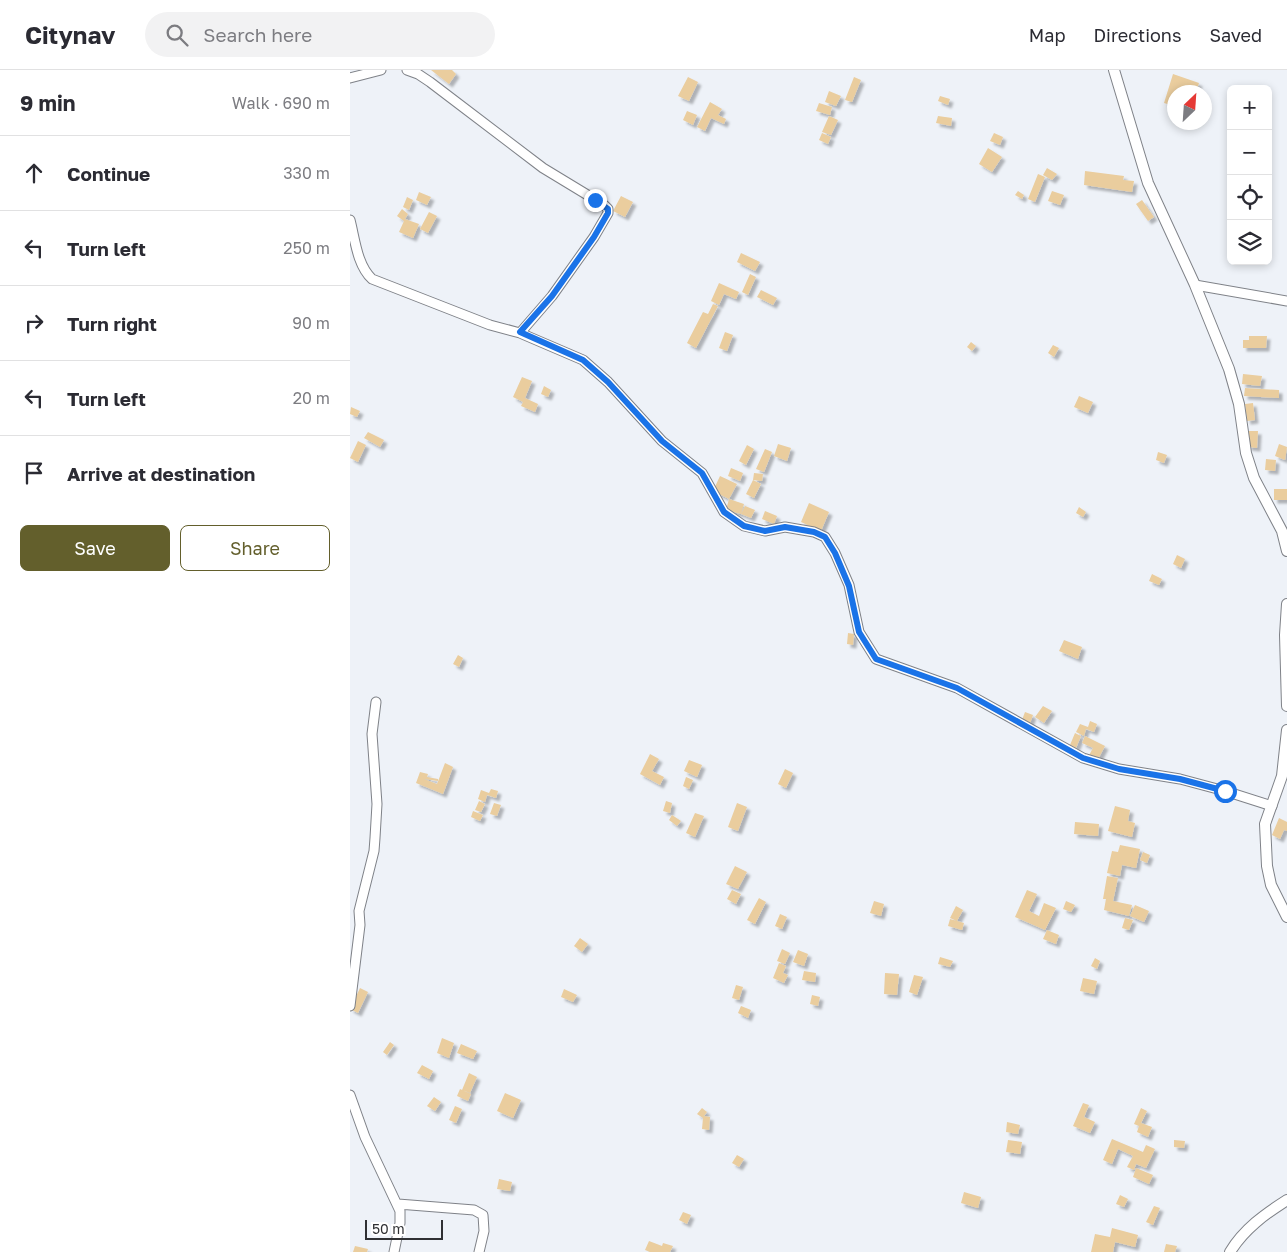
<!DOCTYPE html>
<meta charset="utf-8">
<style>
body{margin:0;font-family:"Golos Text",sans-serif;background:#f2f2f3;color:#2b2b33}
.controls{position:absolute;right:15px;top:15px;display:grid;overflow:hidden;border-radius:8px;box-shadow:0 2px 8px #0003}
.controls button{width:45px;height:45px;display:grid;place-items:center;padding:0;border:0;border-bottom:1px solid #e1e1e2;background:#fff;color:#2b2b33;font:25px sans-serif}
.compass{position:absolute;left:817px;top:15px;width:45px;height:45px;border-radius:50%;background:#fff;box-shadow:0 2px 8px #0003;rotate:25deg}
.scale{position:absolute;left:15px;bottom:12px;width:78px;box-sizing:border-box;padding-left:5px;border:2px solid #2f3033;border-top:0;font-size:14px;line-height:18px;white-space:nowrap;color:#2f3033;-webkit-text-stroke:4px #fff;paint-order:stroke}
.stop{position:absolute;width:15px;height:15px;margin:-11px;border:4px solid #1a73e8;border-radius:50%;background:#fff}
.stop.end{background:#1a73e8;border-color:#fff;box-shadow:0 1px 5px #0008}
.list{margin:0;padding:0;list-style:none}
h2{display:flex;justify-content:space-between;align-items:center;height:65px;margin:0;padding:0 20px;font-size:21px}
h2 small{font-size:16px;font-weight:400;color:#7c7c81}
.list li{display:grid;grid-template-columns:32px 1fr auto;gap:15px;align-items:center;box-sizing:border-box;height:75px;padding:0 20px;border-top:1px solid #e1e1e2}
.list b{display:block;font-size:19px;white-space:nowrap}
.list em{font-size:16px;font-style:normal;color:#7c7c81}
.actions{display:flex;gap:10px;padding:15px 20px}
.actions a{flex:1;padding:11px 0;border:1px solid #635f2c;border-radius:8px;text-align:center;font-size:18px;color:#635f2c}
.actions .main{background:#635f2c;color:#fff}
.icon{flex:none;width:28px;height:28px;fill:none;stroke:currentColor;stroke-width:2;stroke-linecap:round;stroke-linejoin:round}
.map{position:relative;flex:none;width:937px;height:1182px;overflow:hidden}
header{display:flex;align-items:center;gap:30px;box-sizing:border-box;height:70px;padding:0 25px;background:#fff;border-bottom:1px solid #e1e1e2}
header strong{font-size:24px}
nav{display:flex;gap:28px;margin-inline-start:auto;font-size:18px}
.search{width:350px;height:45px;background:#f2f2f3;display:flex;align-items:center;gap:12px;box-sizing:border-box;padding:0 18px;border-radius:28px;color:#7c7c81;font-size:19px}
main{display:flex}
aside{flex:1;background:#fff}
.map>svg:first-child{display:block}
.building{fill:#eacd9e;filter:url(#shadow)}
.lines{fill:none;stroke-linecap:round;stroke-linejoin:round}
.minor-casing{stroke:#7f8288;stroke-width:11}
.tertiary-casing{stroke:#7f8288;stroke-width:12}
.minor{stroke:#fff;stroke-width:9}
.tertiary{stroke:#fff;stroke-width:10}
.route{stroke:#1a73e8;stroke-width:6}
</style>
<header>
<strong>Citynav</strong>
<div class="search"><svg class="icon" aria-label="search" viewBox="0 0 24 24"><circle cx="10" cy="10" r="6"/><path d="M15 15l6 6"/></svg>Search here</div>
<nav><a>Map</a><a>Directions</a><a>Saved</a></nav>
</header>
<main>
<aside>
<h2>9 min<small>Walk · 690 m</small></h2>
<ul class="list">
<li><svg class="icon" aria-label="ahead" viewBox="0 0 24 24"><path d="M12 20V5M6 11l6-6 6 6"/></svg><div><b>Continue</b></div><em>330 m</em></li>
<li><svg class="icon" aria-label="left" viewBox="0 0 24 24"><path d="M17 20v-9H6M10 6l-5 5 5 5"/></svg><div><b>Turn left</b></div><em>250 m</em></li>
<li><svg class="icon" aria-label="right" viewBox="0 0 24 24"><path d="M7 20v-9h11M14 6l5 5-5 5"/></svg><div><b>Turn right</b></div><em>90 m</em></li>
<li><svg class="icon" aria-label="left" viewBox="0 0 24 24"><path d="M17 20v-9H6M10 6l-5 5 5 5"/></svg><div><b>Turn left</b></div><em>20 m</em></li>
<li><svg class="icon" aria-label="arrive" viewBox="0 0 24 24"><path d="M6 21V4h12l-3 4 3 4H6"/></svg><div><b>Arrive at destination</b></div></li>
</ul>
<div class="actions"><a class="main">Save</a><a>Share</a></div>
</aside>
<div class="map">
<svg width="937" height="1182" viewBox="0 0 937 1182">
<defs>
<filter id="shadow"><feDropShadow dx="3.5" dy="3.5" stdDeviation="1" flood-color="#0004"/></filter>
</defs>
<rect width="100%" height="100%" fill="#eef2f8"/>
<!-- building -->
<path class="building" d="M 81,0 L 102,0 L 106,4 L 99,14 Z
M 823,4 L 849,13 L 846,22 L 824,22 L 824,36 L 814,33 Z
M 338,7 L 348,12 L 339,31 L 328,26 Z
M 504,7 L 511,10 L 502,32 L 495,30 Z
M 479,21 L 491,26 L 486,36 L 475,32 Z
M 590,26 L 600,29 L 598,35 L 588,31 Z
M 360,32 L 372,39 L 368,45 L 376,49 L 374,54 L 361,48 L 355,61 L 347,57 Z
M 469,33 L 482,37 L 480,45 L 466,41 Z
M 337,41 L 347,45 L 343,55 L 333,50 Z
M 479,46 L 488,50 L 481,65 L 472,62 Z
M 588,46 L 602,48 L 601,56 L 586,53 Z
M 472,63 L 481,67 L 478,74 L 469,70 Z
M 644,63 L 653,67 L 650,75 L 640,71 Z
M 638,78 L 652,87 L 642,102 L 629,94 Z
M 697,98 L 707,104 L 702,110 L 693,105 Z
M 735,101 L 774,106 L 773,110 L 784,111 L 782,122 L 734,115 Z
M 688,104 L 695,107 L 685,132 L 678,129 Z
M 668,121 L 674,125 L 672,129 L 665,125 Z
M 702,121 L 714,125 L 710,135 L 698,131 Z
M 69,122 L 81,127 L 77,135 L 66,130 Z
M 271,126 L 283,132 L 275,147 L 263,141 Z
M 57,127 L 63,130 L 59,140 L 53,137 Z
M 792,130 L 804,147 L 798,151 L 786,134 Z
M 52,139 L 58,144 L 55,149 L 69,154 L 63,168 L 49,162 L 54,151 L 47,146 Z
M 79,142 L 87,146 L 78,163 L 70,159 Z
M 391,183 L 410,192 L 405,201 L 387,192 Z
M 400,204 L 406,207 L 398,225 L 392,222 Z
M 369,213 L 389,222 L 386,229 L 374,224 L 369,235 L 361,231 Z
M 411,220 L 427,228 L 423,235 L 407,227 Z
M 363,234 L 368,236 L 346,278 L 337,273 L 353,242 L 358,244 Z
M 375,262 L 383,265 L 377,281 L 369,278 Z
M 899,266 L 917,266 L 916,278 L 893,278 L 893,270 L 899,270 Z
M 621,272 L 626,276 L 622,281 L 617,277 Z
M 703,275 L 709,278 L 704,287 L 698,283 Z
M 893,304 L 912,306 L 910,316 L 892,314 Z
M 172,307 L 182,311 L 175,328 L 188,334 L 185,342 L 171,336 L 173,332 L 163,327 Z
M 194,316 L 201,320 L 198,327 L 191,324 Z
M 895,318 L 929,320 L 929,328 L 894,326 Z
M 729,326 L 743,332 L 738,343 L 724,337 Z
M 903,333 L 905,350 L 897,351 L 895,334 Z
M 1,337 L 10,341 L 7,347 L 0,344 Z
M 898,361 L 908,361 L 907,378 L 898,377 Z
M 18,362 L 34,370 L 30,377 L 14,368 Z
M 8,371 L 16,375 L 8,392 L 0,388 Z
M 428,374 L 441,378 L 437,391 L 424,386 Z
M 929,374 L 937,377 L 935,390 L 925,386 Z
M 397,375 L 404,379 L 396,395 L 389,391 Z
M 415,379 L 422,382 L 414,402 L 406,399 Z
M 808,382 L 817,385 L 814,393 L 806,390 Z
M 916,389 L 926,390 L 925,401 L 915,400 Z
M 381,398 L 393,403 L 390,411 L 378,406 Z
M 404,403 L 413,404 L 412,411 L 403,410 Z
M 370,406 L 387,414 L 379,429 L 363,421 Z
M 403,410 L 411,414 L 404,428 L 396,424 Z
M 924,419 L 937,419 L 937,430 L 924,430 Z
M 379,429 L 394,434 L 391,444 L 376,440 Z
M 459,433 L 479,442 L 471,461 L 451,452 Z
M 395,436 L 405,440 L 401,448 L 391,444 Z
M 729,437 L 736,442 L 733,447 L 726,443 Z
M 415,441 L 427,446 L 424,454 L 412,449 Z
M 827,485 L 835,489 L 831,498 L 823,494 Z
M 802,504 L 812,509 L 809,515 L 799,511 Z
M 498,563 L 504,564 L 503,575 L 497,574 Z
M 714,570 L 732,577 L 728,589 L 709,581 Z
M 108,585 L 113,588 L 109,597 L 103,594 Z
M 693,636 L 702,641 L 694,653 L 685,647 Z
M 675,642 L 683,645 L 680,653 L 672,650 Z
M 740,651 L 747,654 L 744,662 L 736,659 L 734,666 L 726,662 L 730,654 L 738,657 Z
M 725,663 L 731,666 L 726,678 L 720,675 Z
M 735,666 L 755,676 L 747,691 L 738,687 L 743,678 L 732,673 Z
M 300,684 L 309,689 L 302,701 L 314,707 L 310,715 L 290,704 Z
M 339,690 L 352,695 L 347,707 L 334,701 Z
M 95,693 L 103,697 L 93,724 L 66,713 L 70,702 L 78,704 L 77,707 L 88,709 L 88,711 L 74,709 L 87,714 Z
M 435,699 L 443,703 L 436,718 L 428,714 Z
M 336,707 L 343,710 L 339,719 L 333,716 Z
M 141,719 L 148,721 L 146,728 L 137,725 L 135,732 L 128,729 L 131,720 L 139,723 Z
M 129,731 L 135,734 L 131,742 L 125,740 Z
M 316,731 L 322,733 L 320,743 L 313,741 Z
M 144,733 L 151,735 L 147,746 L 140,744 Z
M 387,733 L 397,737 L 388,761 L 378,757 Z
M 765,736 L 780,740 L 778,751 L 785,753 L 782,767 L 758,761 Z
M 123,741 L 133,745 L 130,751 L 121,747 Z
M 345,743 L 354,746 L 345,767 L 336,763 Z
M 322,745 L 331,751 L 327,756 L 319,750 Z
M 929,748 L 937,752 L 937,761 L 934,760 L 930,769 L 922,765 Z
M 725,752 L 749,754 L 748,766 L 724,764 Z
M 770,775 L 790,779 L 786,798 L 772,795 L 770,806 L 757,803 L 762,781 L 768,782 Z
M 793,782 L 800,785 L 797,793 L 790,790 Z
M 385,796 L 397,802 L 388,819 L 376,814 Z
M 757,806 L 768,808 L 763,831 L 782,835 L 779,846 L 754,840 L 756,829 L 753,829 Z
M 382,820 L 391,824 L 386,834 L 377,829 Z
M 677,820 L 687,824 L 679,841 L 689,846 L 694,833 L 706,838 L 695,860 L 665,847 Z
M 409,828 L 416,832 L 405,854 L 397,850 Z
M 524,831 L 534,834 L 531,846 L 520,843 Z
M 716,831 L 725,835 L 721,842 L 713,839 Z
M 785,835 L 799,841 L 794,852 L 780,846 Z
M 606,836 L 613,840 L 607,851 L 600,848 Z
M 430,844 L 437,847 L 432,859 L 425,856 Z
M 775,848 L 783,850 L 779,860 L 772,858 Z
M 600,849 L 614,853 L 612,860 L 598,856 Z
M 697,860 L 709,865 L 706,874 L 693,869 Z
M 230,868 L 238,874 L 232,882 L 224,876 Z
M 432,879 L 440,883 L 435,894 L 427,891 Z
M 448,880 L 458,884 L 454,896 L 443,892 Z
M 590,887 L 603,891 L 600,897 L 588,894 Z
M 745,888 L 750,891 L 747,899 L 741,896 Z
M 429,893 L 436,896 L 433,903 L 438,905 L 434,913 L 423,908 Z
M 454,901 L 466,903 L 465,912 L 452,910 Z
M 535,903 L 549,904 L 547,925 L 534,924 Z
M 564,905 L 573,907 L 567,925 L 559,922 Z
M 733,908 L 747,911 L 744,924 L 730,921 Z
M 386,915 L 393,917 L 389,930 L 382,928 Z
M 10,918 L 18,922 L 8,943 L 0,939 Z
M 214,919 L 227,925 L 223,932 L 211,927 Z
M 462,925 L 470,927 L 468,936 L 460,934 Z
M 391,936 L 401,940 L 398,948 L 388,943 Z
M 92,968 L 104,973 L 99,988 L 87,983 Z
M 40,972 L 44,975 L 37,985 L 33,982 Z
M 111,974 L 127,981 L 123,989 L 107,983 Z
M 72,995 L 83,1001 L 79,1009 L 67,1003 Z
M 119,1003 L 127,1007 L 120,1023 L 112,1020 Z
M 110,1019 L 121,1024 L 118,1031 L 107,1026 Z
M 155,1023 L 171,1030 L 163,1048 L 147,1041 Z
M 84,1027 L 91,1032 L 85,1041 L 77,1036 Z
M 733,1033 L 739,1035 L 734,1047 L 745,1052 L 740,1063 L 723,1056 Z
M 105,1036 L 112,1039 L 106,1053 L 99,1050 Z
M 352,1038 L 357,1042 L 354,1046 L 360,1047 L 359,1060 L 352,1059 L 353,1048 L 347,1044 Z
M 791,1038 L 797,1041 L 791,1053 L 802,1057 L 798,1067 L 787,1062 L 789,1056 L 784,1054 Z
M 657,1052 L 670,1055 L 668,1064 L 656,1062 Z
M 762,1069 L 793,1082 L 796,1075 L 805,1079 L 796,1098 L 786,1094 L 784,1100 L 777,1097 L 783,1086 L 768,1079 L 762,1094 L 753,1090 Z
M 658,1070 L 672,1072 L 670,1084 L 656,1082 Z
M 824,1070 L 835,1071 L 834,1078 L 824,1077 Z
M 387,1085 L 394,1089 L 389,1097 L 382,1093 Z
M 786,1098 L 803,1105 L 799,1114 L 783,1107 Z
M 149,1109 L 162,1112 L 160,1121 L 147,1119 Z
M 614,1122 L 631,1127 L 628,1138 L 611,1133 Z
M 770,1125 L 778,1129 L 774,1137 L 766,1134 Z
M 804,1136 L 810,1138 L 803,1155 L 796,1152 Z
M 333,1142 L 341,1145 L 337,1154 L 329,1150 Z
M 762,1158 L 788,1165 L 785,1177 L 765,1172 L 763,1182 L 741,1182 L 745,1164 L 760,1167 Z
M 299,1171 L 312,1176 L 313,1173 L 323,1176 L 320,1182 L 300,1182 L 295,1180 Z
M 816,1174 L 827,1176 L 825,1182 L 814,1182 Z
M 5,1176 L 18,1179 L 17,1182 L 3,1182 Z"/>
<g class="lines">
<defs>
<path id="minor" d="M 57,0 L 68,4 L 80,12 L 193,98 L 254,135 L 258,139 L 258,143 L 244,167 L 202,226 L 170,263
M 0,8 L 31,0
M 0,150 C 5,169 7,195 22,209 L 140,255 L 170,263 L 233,290 L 258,312 L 312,371 L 352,403 L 374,442 L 394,456 L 415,461 L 435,457 L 464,462 L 475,467 L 485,483 L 499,515 L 509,562 L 526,589 L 607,618 L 733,688 L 769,699 L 830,709 L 875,721 L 922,736
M 845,215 L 937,231
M 0,936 L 10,855 L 9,841 L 24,781 L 25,768 L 27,734 L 22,664 L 26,632
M 0,1025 L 15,1067 L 50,1141 L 50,1153 L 44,1182
M 48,1134 L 124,1140 L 133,1145 L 134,1161 L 129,1182"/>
<path id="tertiary" d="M 764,0 L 798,113 L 845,215 L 879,299 L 889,334 L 896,383 L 904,408 L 932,461 L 937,481
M 937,534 L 935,565 L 937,636
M 937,660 L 932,706 L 915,754 L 917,796 L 921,815 L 937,847
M 880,1182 C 894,1159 915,1144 937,1130"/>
</defs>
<!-- minor casing -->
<use href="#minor" class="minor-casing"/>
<!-- tertiary casing -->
<use href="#tertiary" class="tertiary-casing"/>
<!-- minor -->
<use href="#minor" class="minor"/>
<!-- tertiary -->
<use href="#tertiary" class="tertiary"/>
</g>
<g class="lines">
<!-- route -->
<path class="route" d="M 245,130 L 258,139 L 258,143 L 244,167 L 202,226 L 170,262 L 233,290 L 258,312 L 312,371 L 352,403 L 374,442 L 394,456 L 415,461 L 435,457 L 464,462 L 475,467 L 485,483 L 499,516 L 509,562 L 526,589 L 607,618 L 733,688 L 769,699 L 830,709 L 875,721"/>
</g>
</svg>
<div class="controls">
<button>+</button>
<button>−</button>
<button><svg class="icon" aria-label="locate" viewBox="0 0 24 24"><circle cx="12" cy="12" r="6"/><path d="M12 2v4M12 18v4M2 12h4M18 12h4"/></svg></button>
<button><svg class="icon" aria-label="layers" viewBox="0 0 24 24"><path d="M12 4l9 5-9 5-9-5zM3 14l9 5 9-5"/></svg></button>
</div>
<svg class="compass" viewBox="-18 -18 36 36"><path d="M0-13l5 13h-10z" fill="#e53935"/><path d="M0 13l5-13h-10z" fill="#7c7c81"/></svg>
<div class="scale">50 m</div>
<div class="stop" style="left:875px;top:721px"></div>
<div class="stop end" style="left:245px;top:130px"></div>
</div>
</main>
